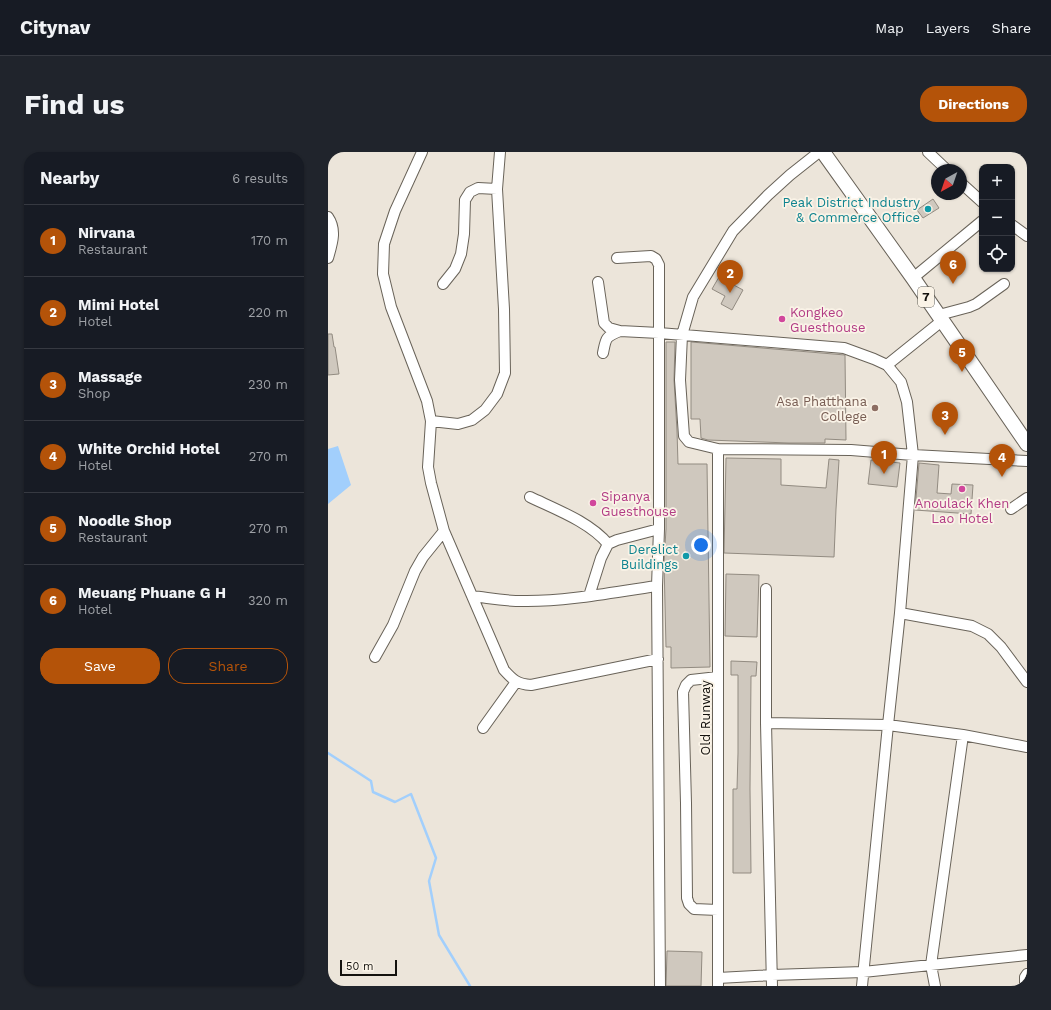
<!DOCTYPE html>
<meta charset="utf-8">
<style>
body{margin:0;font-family:"Work Sans",sans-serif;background:#20242c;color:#f1f3f6}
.controls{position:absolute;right:12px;top:12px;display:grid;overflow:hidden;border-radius:8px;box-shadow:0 1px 3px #0004}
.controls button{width:36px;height:36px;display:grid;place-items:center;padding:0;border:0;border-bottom:1px solid #363941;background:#171b24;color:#f1f3f6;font:20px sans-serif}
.compass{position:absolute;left:603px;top:12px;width:36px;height:36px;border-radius:50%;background:#171b24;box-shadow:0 1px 3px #0004;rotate:220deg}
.scale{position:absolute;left:12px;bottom:10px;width:57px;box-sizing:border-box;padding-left:4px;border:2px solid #14120e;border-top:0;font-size:11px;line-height:14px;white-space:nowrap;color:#14120e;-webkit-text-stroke:3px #faf3e7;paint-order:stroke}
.you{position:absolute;left:373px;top:393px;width:14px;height:14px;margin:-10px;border:3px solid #fff;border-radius:50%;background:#1a73e8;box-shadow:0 0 0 6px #1a73e833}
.badge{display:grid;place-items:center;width:26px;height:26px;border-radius:50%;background:#b45309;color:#fff;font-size:13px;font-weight:700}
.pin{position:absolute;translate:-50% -33px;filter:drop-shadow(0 1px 2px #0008)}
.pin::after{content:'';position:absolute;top:21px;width:14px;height:12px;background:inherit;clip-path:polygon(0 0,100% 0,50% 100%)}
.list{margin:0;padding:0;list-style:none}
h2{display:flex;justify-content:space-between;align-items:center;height:52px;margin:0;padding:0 16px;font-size:17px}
h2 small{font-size:13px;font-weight:400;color:#9ea1a6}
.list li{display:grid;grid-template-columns:26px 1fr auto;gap:12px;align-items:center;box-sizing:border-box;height:72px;padding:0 16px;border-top:1px solid #363941}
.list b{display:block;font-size:15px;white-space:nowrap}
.list p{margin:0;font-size:13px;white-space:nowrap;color:#9ea1a6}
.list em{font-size:13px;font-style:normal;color:#9ea1a6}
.actions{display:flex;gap:8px;padding:12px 16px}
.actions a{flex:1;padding:9px 0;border:1px solid #b45309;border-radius:16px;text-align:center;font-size:14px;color:#b45309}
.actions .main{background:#b45309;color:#fff}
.icon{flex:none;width:22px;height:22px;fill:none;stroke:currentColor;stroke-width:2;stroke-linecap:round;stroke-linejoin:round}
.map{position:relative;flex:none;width:699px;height:834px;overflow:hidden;border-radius:16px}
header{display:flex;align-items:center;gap:24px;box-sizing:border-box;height:56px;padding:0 20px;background:#171b24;border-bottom:1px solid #363941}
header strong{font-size:19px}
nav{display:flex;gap:22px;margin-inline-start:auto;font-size:14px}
.intro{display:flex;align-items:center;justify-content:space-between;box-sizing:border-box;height:96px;padding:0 24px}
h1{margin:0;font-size:28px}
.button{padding:10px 18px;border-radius:16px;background:#b45309;color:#fff;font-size:14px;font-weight:700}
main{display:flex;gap:24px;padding:0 24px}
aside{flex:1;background:#171b24;border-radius:16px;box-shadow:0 1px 3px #0004}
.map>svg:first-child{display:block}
.water{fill:#a2cffc}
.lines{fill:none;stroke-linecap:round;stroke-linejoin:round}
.stream{stroke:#a2cffc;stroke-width:2.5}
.building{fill:#cfc8be;stroke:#928b81}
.minor-casing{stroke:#696359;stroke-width:12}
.highway-casing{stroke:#696359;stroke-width:16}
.minor{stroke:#fff;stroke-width:10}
.highway{stroke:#fff;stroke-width:14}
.culture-dot{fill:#0f9aa8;stroke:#faf3e7;stroke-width:1.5}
.hotel-dot{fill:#d1479c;stroke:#faf3e7;stroke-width:1.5}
.education-dot{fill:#8d6e63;stroke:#faf3e7;stroke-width:1.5}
.labels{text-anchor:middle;stroke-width:3.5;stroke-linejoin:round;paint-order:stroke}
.shield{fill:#faf3e7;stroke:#59564f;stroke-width:1}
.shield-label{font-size:12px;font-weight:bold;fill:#14120e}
.culture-label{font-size:13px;fill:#0d838f;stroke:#faf3e7;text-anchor:end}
.hotel-label{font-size:13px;fill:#b23c85;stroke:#faf3e7;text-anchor:start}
.education-label{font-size:13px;fill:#785e54;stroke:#faf3e7;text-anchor:end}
.street-label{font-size:13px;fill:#14120e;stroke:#faf3e7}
</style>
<header>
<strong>Citynav</strong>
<nav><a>Map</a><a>Layers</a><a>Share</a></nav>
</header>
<div class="intro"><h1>Find us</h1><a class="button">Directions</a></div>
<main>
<aside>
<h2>Nearby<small>6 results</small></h2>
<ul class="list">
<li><span class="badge">1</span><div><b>Nirvana</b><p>Restaurant</p></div><em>170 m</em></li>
<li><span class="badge">2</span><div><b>Mimi Hotel</b><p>Hotel</p></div><em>220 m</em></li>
<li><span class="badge">3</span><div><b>Massage</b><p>Shop</p></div><em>230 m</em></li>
<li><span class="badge">4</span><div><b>White Orchid Hotel</b><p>Hotel</p></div><em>270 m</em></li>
<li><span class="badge">5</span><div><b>Noodle Shop</b><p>Restaurant</p></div><em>270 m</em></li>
<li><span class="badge">6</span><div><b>Meuang Phuane G H</b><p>Hotel</p></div><em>320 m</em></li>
</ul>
<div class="actions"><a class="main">Save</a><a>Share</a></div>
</aside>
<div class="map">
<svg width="699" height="834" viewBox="0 0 699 834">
<rect width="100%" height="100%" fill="#ece5da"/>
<!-- water -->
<path class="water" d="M 10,294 L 23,333 L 0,352 L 0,297 Z"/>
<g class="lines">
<!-- stream -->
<path class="stream" d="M 0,601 L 43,629 L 45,640 L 67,650 L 83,642 L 108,706 L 101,729 L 111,783 L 142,834"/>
</g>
<!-- building -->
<path class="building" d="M 605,47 L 611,56 L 595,66 L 589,58 Z
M 391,125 L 415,138 L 404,158 L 393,152 L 397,144 L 384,137 Z
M 0,182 L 4,182 L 6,195 L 7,195 L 11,222 L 0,223 Z
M 338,190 L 347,190 L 346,228 L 349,279 L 350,312 L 379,312 L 382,515 L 343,516 L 343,495 L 338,495 L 336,410 L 338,377 Z
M 363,190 L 517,203 L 518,288 L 497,287 L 497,291 L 461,291 L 380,288 L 373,286 L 372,267 L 363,267 Z
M 398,306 L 453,307 L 453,333 L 498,336 L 501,307 L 511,308 L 508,357 L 506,405 L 396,401 Z
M 543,308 L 572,311 L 569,335 L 540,332 Z
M 591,311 L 611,313 L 609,341 L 623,342 L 624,332 L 645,333 L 643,362 L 587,358 Z
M 398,422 L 431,423 L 429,485 L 397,484 Z
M 403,509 L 429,510 L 428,524 L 423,524 L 422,637 L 423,721 L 405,721 L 405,637 L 409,637 L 410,601 L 410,523 L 403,523 Z
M 339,799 L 374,800 L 373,834 L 338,834 Z"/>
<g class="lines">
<defs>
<path id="minor" d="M 94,0 L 67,59 L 56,92 L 55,122 L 63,155 L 99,249 L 103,269 L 100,315 L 103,331 L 116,379 L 176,518 C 185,528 189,532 203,533 L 330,507
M 491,0 L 462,23 L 440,43 L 405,79 L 365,145 L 354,183 L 352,228 L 356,284 L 361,290 L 390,297 L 523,298 L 585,303 L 699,309
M 600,0 L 619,18
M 633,31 L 654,50
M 0,65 C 9,78 4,92 0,106
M 684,73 L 699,84
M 585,126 L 654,69
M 270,130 L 276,171 L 281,176 L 292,179 L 331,181 L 331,113 L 328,107 L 323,104 L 289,106
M 115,132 L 127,117 L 133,102 L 136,82 L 137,48 L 142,40 L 150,36 L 169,37
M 611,163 L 641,155 L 648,152 L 676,132
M 275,201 C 278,186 277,185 292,179
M 559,213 L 615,168
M 103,269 L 130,272 L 144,268 L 157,258 L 169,242 L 177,221 L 176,157 L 169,37 L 172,0
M 390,297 L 390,834
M 202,345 C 227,357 262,370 280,392
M 683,357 L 699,346
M 438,437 L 438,571 L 444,834
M 144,444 C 162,446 180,450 199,449 C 242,449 286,440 329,434
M 261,444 L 273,406 L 280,392 L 289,388 L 331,377
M 572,461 L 644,474 L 660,482 L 673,495 L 699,530
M 47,505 L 65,473 L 87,419 L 95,405 L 116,379
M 390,525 L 363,528 L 358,533 L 355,540 L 358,651 L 359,746 L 361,752 L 366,757 L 390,758
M 438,571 L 560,573 L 635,583 L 699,595
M 155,576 L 188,530
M 390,826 L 444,823 L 535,820 L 699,803
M 332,834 L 329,434 L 331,377 L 331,181 L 516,196 L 546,207 L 559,213 L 573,230 L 579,250 L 585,303 L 572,461 L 560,573 L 534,834
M 607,834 L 603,813 L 635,583
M 697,834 L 697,825 L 699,822"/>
<path id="highway" d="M 495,0 L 585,126 L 699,292"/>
</defs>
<!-- minor casing -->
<use href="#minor" class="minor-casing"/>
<!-- highway casing -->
<use href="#highway" class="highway-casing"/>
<!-- minor -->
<use href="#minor" class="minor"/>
<!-- highway -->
<use href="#highway" class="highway"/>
</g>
<!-- markers -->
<g class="culture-dot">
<circle cx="600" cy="57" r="4"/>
<circle cx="358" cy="404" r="4"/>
</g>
<g class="hotel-dot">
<circle cx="454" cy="167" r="4"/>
<circle cx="634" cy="337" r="4"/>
<circle cx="265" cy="351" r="4"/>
</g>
<circle class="education-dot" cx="547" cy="256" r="4"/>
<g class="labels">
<!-- shield labels -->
<rect class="shield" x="590" y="135" width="16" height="20" rx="3"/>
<g class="shield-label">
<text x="598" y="149">7</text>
</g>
<!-- culture labels -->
<g class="culture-label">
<text x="592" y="55">Peak District Industry<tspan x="592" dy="15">&amp; Commerce Office</tspan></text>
<text x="350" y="402">Derelict<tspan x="350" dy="15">Buildings</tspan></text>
</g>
<!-- hotel labels -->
<g class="hotel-label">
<text x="462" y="165">Kongkeo<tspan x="462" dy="15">Guesthouse</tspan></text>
<text x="273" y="349">Sipanya<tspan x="273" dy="15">Guesthouse</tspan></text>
<text x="634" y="356" text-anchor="middle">Anoulack Khen<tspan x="634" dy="15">Lao Hotel</tspan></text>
</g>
<!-- education labels -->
<g class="education-label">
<text x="539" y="254">Asa Phatthana<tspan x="539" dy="15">College</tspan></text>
</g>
<!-- street labels -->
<g class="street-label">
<text transform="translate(377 566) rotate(-90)" y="5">Old Runway</text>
</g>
</g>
</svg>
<div class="controls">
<button>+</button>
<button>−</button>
<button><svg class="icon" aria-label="locate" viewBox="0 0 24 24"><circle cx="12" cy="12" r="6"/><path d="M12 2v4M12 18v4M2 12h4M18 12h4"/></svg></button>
</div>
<svg class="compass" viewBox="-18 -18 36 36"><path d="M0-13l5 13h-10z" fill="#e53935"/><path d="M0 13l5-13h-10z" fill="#9ea1a6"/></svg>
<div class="scale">50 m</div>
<div class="you"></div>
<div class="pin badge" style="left:556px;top:322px">1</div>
<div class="pin badge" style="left:402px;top:141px">2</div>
<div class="pin badge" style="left:617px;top:283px">3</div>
<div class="pin badge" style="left:674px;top:325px">4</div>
<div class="pin badge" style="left:634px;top:220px">5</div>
<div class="pin badge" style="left:625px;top:132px">6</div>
</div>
</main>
